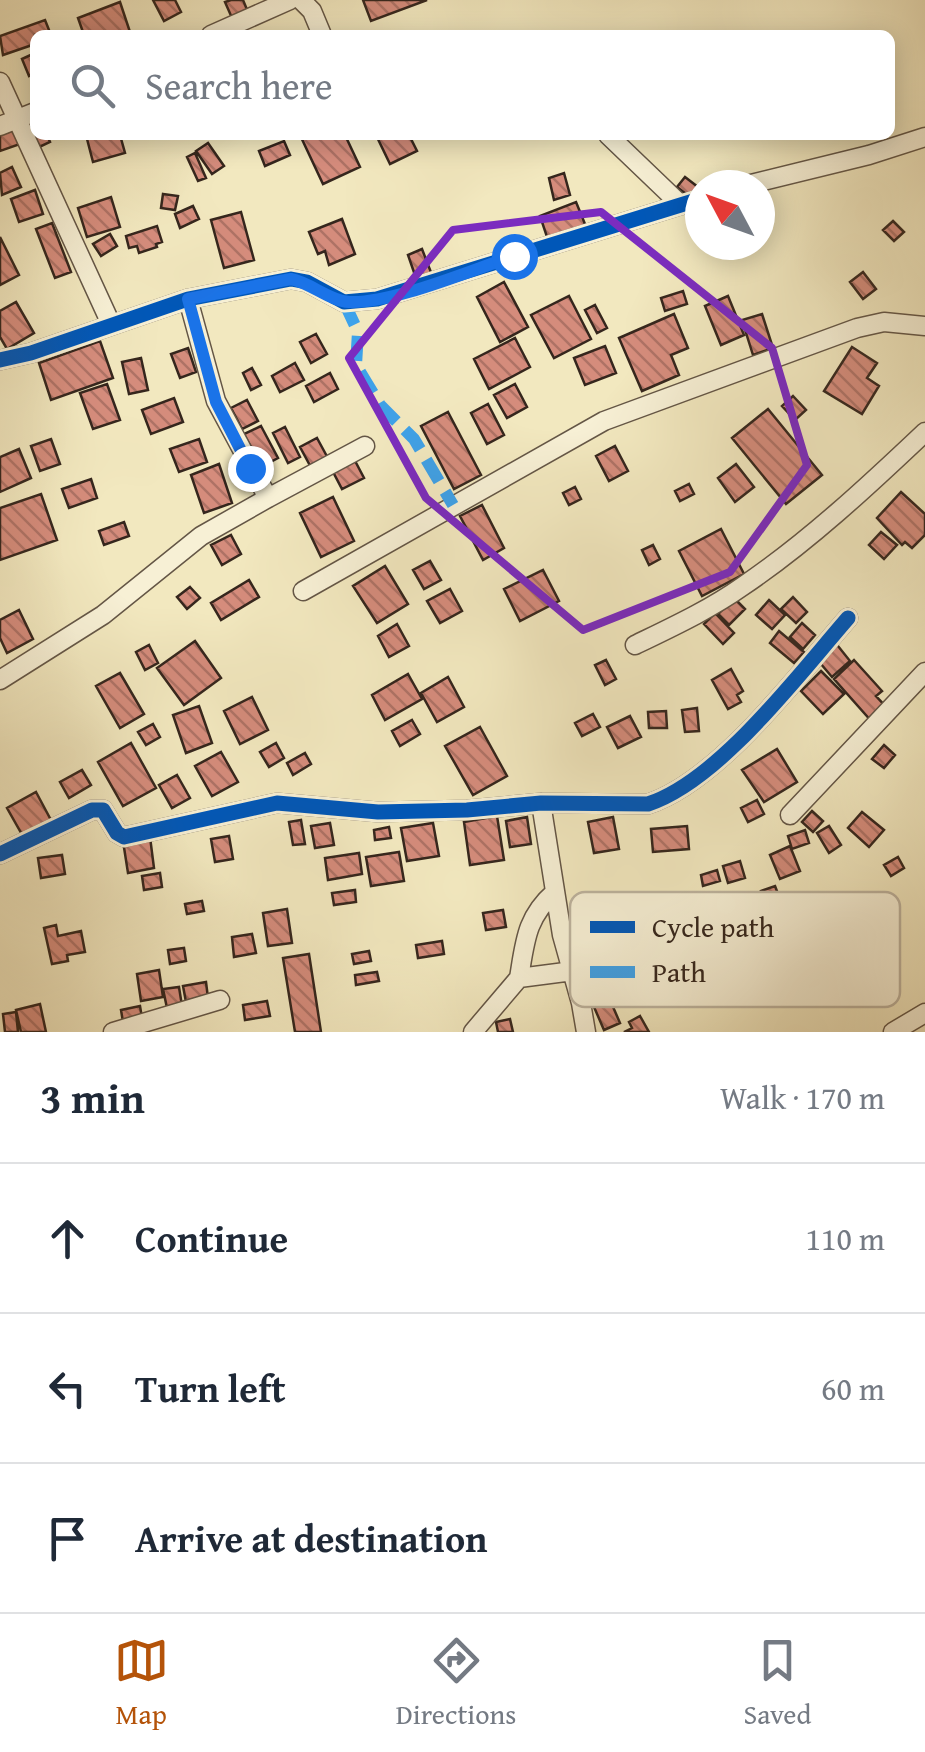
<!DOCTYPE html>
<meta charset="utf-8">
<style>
body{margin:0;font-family:"Gentium Book Plus",serif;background:#f2f2f3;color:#1f2937}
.compass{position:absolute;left:685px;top:170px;width:90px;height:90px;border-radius:50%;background:#fff;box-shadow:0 5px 25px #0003;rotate:311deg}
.stop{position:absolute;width:30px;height:30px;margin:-22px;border:8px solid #1a73e8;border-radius:50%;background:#fff}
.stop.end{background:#1a73e8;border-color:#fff;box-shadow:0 2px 10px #0008}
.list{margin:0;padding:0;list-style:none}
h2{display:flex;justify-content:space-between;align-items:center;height:130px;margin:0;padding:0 40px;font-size:42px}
h2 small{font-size:32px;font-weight:400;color:#747a83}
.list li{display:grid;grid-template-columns:65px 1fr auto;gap:30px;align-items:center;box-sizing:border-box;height:150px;padding:0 40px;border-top:2px solid #e0e1e3}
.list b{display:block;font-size:38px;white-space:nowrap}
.list em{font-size:32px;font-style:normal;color:#747a83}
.icon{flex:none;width:55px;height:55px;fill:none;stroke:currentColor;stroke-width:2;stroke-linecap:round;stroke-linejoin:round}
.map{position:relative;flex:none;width:925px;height:1032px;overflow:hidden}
.search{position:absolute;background:#fff;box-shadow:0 5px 25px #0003;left:30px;right:30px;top:30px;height:110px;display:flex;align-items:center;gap:25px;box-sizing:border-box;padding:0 35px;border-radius:15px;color:#747a83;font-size:38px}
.sheet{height:580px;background:#fff}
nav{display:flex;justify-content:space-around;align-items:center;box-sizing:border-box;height:140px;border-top:2px solid #e0e1e3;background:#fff;font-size:28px;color:#747a83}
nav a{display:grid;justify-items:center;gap:5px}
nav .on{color:#b45309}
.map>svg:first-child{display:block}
.building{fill:url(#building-back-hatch);stroke:#35261d;stroke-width:2.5}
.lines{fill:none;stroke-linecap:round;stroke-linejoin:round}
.street-casing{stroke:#645646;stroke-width:21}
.street{stroke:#f7f0d5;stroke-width:18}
.quiet{stroke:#3ea2ea;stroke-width:12;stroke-dasharray:25 12;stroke-linecap:butt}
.cycleway-casing{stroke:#f7f0d5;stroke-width:21}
.cycleway{stroke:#0057b8;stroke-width:15}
.route{stroke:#1a73e8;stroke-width:12}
.marked{fill:none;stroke:#7b2cbf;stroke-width:8;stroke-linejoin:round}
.key{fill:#f7f0d5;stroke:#bdb39e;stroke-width:2.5}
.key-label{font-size:28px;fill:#35261d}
</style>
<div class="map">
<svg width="925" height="1032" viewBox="0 0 925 1032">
<defs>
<pattern id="building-back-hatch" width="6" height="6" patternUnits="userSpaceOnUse" patternTransform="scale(2.5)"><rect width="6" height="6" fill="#d58c7c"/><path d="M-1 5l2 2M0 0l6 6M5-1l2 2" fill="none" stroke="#ae7265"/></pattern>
</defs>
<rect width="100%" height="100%" fill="#f2e8bf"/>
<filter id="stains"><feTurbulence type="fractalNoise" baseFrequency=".002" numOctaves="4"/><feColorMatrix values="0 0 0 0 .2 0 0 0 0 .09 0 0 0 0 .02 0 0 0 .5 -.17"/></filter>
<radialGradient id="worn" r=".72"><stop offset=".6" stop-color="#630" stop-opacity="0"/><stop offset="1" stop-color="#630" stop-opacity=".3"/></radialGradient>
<!-- building -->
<path class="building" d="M 153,0 L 175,0 L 181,12 L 164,21 Z
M 231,0 L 243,0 L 248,12 L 232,18 L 225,2 Z
M 363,0 L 427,0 L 371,21 Z
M 120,2 L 131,35 L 84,35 L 78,18 Z
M 45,20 L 51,35 L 35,35 L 35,44 L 3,55 L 0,36 Z
M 35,53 L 35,73 L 29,76 L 22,59 Z
M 35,122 L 35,135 L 47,135 L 50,142 L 35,149 L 25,126 Z
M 14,127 L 20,144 L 0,151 L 0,132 Z
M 86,135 L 120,135 L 125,153 L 93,162 Z
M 300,135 L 345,135 L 360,167 L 323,184 Z
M 376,135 L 409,135 L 417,151 L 390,164 Z
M 284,141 L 290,155 L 265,166 L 259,151 Z
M 208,143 L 224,166 L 212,174 L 196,151 Z
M 195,153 L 206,178 L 198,181 L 187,157 Z
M 12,167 L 21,187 L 2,195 L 0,173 Z
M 564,173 L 570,195 L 554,200 L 549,178 Z
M 685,177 L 698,187 L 690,197 L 677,187 Z
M 35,190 L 43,214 L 19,222 L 11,199 Z
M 163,194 L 178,196 L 175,210 L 161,208 Z
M 111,197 L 120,227 L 87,237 L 78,208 Z
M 576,202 L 587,229 L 549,243 L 540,216 Z
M 193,206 L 199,219 L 180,228 L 175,214 Z
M 241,212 L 254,260 L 224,268 L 211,220 Z
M 342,219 L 355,254 L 329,265 L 325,251 L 318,254 L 309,232 Z
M 893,221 L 904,232 L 894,241 L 883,230 Z
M 52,223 L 71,272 L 55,278 L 36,229 Z
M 157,226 L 162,242 L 156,244 L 157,247 L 139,253 L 137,246 L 129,248 L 126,236 Z
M 110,234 L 117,246 L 101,256 L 93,244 Z
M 0,237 L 19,275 L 0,285 Z
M 422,249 L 432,275 L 417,281 L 408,255 Z
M 863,272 L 876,289 L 863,299 L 850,282 Z
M 504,282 L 528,327 L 500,342 L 477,297 Z
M 683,291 L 687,304 L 665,311 L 661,298 Z
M 569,296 L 591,339 L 554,358 L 531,315 Z
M 728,296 L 744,335 L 721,345 L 705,306 Z
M 16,302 L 34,333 L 7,349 L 0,337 L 0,311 Z
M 595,305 L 607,328 L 597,333 L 585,310 Z
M 674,314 L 688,348 L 671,355 L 679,375 L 642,391 L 619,338 Z
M 762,314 L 773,348 L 753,355 L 742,320 Z
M 316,334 L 327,354 L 311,363 L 300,342 Z
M 515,338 L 530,367 L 489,389 L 474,359 Z
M 100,341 L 113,378 L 51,400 L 39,363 Z
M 605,346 L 616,373 L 585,385 L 574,358 Z
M 852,347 L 877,363 L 867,378 L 879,386 L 862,414 L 824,391 Z
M 188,348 L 196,372 L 180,378 L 171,354 Z
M 141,358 L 148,390 L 129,394 L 122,362 Z
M 295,363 L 304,380 L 280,392 L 272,376 Z
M 252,368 L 261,385 L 251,390 L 243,373 Z
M 330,373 L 338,389 L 314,402 L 306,386 Z
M 107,384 L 120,420 L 93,429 L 80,393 Z
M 515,384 L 527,407 L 507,418 L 494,395 Z
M 793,396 L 806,410 L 795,420 L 782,406 Z
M 174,398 L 183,422 L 151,434 L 142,410 Z
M 247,400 L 258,421 L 242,429 L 231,408 Z
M 488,404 L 504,435 L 487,444 L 471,413 Z
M 768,409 L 822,475 L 786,504 L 732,438 Z
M 448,412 L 481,475 L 454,489 L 421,426 Z
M 261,426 L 278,458 L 261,467 L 244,434 Z
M 285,427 L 300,457 L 288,463 L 273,433 Z
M 317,438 L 330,462 L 313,471 L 300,447 Z
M 51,439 L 60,464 L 40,471 L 31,446 Z
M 199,439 L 207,462 L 179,472 L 170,449 Z
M 615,446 L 628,471 L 609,481 L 596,456 Z
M 19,449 L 31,478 L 0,492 L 0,457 Z
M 353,457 L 364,478 L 342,489 L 331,468 Z
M 219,464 L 232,503 L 204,513 L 191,475 Z
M 736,464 L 754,487 L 735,502 L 718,478 Z
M 91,479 L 97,498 L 69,508 L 62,489 Z
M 689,484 L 694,494 L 680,501 L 675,491 Z
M 575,487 L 581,499 L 569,505 L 563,493 Z
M 901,492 L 925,514 L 925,535 L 912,548 L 905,542 L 902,545 L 877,518 Z
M 41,494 L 57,540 L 0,560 L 0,508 Z
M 333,497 L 354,541 L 321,557 L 300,513 Z
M 482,505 L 504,548 L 483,560 L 460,516 Z
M 124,522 L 129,536 L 104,545 L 99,531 Z
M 721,529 L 744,574 L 702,596 L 679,551 Z
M 881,532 L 897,545 L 884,559 L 869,545 Z
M 231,535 L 241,554 L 222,565 L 211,545 Z
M 653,545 L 660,559 L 649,565 L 642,550 Z
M 430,561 L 441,580 L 424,589 L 413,570 Z
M 385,566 L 408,604 L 377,623 L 353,586 Z
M 543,570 L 559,601 L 520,621 L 504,589 Z
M 249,580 L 259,597 L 221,620 L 211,603 Z
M 190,587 L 200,598 L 187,609 L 177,597 Z
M 450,589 L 462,611 L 440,623 L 427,601 Z
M 793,597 L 807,612 L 796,623 L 781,609 Z
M 734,598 L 745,609 L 729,625 L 718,614 Z
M 769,600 L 785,615 L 772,629 L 756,615 Z
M 19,610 L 33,639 L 7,653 L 0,638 L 0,620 Z
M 715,613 L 734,633 L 723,644 L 704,624 Z
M 802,623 L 815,635 L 803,649 L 790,637 Z
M 397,624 L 409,646 L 389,657 L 378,636 Z
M 779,631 L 804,652 L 794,663 L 770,643 Z
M 195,641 L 221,678 L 184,705 L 157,668 Z
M 834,641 L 850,661 L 832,677 L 815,657 Z
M 149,645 L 158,663 L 145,670 L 136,652 Z
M 606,660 L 616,679 L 605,685 L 595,665 Z
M 854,660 L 882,691 L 876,696 L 888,709 L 873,723 L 834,679 Z
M 731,669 L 743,691 L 737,695 L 741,702 L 728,709 L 712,680 Z
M 821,671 L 844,694 L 823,714 L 801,691 Z
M 120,673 L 144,714 L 120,728 L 96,686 Z
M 408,674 L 422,699 L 385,720 L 372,695 Z
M 448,677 L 464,707 L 437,722 L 421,693 Z
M 252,697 L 268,730 L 240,744 L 224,711 Z
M 199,706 L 212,743 L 186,753 L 173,715 Z
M 697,708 L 699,731 L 685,732 L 682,710 Z
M 666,711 L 667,728 L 649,728 L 648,712 Z
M 593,714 L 600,727 L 582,736 L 575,723 Z
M 630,716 L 641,737 L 618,748 L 607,727 Z
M 412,720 L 420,734 L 400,746 L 392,731 Z
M 153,724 L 160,737 L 146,745 L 138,732 Z
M 480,727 L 507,776 L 473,795 L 445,746 Z
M 131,743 L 156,788 L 123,806 L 98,762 Z
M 276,743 L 284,758 L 269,767 L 260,752 Z
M 884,745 L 895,755 L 884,768 L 872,759 Z
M 777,749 L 797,782 L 764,802 L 742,770 Z
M 221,752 L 238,782 L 212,796 L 195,766 Z
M 305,753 L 311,764 L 293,775 L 287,763 Z
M 82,770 L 91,785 L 69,798 L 60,782 Z
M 177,775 L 190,798 L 172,808 L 159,785 Z
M 36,792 L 52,822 L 24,838 L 7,808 Z
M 757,800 L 764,814 L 748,822 L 741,808 Z
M 812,811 L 823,821 L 813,832 L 802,822 Z
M 862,812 L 884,830 L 869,847 L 848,828 Z
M 497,816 L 504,860 L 470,865 L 464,822 Z
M 527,817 L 531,844 L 510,847 L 506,821 Z
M 613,817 L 619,849 L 594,853 L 588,822 Z
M 301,820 L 305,844 L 293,845 L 289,822 Z
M 330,823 L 334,845 L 315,848 L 311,826 Z
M 433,823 L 439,856 L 407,861 L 401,828 Z
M 687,826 L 689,849 L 653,852 L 651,829 Z
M 829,826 L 841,845 L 829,853 L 817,833 Z
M 389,827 L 391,838 L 375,840 L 374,830 Z
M 805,830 L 809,843 L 792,849 L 788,836 Z
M 229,836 L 233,859 L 215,862 L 211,839 Z
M 150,837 L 154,868 L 128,873 L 123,841 Z
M 790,846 L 800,871 L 780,879 L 770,855 Z
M 399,852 L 404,881 L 371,886 L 366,857 Z
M 359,853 L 362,874 L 328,880 L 325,858 Z
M 62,855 L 65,874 L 41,878 L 38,858 Z
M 898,857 L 904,868 L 891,876 L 884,865 Z
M 740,861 L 745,878 L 728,883 L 723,866 Z
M 717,870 L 720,881 L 703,886 L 701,875 Z
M 160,873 L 162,887 L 144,890 L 142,876 Z
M 775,886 L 780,899 L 766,904 L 761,891 Z
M 355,890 L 356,902 L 334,905 L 332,893 Z
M 202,901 L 204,911 L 187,914 L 185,904 Z
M 287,909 L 292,943 L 268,946 L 263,913 Z
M 503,910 L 506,927 L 486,930 L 483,913 Z
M 56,925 L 58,936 L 81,931 L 85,952 L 67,955 L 68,961 L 52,964 L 44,928 Z
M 252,934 L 256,953 L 234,957 L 232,937 Z
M 442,941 L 444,954 L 418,958 L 416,945 Z
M 184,948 L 186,961 L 170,964 L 168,950 Z
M 369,951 L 371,961 L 354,964 L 352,954 Z
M 309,954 L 321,1032 L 295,1032 L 283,958 Z
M 159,970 L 163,997 L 141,1001 L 137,974 Z
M 377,972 L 379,981 L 356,985 L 355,975 Z
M 206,982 L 208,998 L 186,1002 L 183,986 Z
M 179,987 L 182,1006 L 167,1008 L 163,989 Z
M 607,993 L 620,1023 L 604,1030 L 591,1000 Z
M 267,1001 L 270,1016 L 245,1020 L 243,1005 Z
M 40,1004 L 46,1032 L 21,1032 L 16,1010 Z
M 140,1006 L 142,1018 L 123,1022 L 121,1010 Z
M 16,1012 L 18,1032 L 5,1032 L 3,1014 Z
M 640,1016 L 649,1032 L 624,1032 L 632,1028 L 629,1022 Z
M 510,1019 L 513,1032 L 498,1032 L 496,1022 Z"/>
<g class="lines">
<defs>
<path id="street" d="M 301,0 L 312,11 L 322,35
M 211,35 L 290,0
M 0,82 L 111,324
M 0,126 L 35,112
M 608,135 L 681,205
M 747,185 L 869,155 L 925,137
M 0,360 L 31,353 L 188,299 L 291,279 L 307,282 L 344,302 L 377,299 L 700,199
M 268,498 L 365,446
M 303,591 L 604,421 L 857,328 L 884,322 L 925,326
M 635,645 C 672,627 709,610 743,586 C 808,542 868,486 925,432
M 0,680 L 103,615 L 201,536 L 268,498 L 216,401 L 188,299
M 541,803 L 562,935 L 581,1003 L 586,1032
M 790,815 L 925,672
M 0,854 L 92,810 L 103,810 L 117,833 L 124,837 L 277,803 L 378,812 L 467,810 L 541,803 L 648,804 C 719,781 799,674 848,618
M 519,978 C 525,942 526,917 555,892
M 113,1032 L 220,1000
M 473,1032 L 519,978 L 573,971
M 893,1032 L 925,1013"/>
</defs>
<!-- street casing -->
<use href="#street" class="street-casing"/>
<!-- street -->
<use href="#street" class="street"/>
<!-- quiet -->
<path class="quiet" d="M 344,302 L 358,332 L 356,365 L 380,405 L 414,439 L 453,505"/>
<defs>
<path id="cycleway" d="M 0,360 L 31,353 L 188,299 L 291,279 L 307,282 L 344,302 L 377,299 L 700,199
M 0,854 L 92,810 L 103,810 L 117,833 L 124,837 L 277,803 L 378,812 L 467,810 L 541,803 L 648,804 C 719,781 799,674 848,618"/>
</defs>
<!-- cycleway casing -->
<use href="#cycleway" class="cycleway-casing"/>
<!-- cycleway -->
<use href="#cycleway" class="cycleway"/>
</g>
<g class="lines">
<!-- route -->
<path class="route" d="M 250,468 L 216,402 L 188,299 L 291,279 C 311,283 330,301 349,302 C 392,304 471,270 514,256"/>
</g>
<!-- marked area -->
<path class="marked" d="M 601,212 L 772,348 L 807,465 L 730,572 L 583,630 L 426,498 L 349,358 L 453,230 Z"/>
<!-- legend -->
<rect x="570" y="892" width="330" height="115" rx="15" class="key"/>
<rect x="590" y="921" width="45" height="12" fill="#0057b8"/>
<rect x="590" y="966" width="45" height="12" fill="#3ea2ea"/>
<g class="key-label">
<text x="652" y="937">Cycle path</text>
<text x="652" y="982">Path</text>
</g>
<rect width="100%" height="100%" filter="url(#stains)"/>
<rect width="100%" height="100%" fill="url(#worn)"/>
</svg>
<svg class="compass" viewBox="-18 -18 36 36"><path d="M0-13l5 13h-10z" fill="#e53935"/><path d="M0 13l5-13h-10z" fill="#747a83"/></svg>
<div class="stop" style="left:514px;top:256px"></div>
<div class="stop end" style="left:250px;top:468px"></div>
<div class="search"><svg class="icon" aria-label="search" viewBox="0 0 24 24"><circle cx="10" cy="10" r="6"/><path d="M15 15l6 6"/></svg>Search here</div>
</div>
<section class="sheet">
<h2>3 min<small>Walk · 170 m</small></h2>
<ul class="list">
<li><svg class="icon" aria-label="ahead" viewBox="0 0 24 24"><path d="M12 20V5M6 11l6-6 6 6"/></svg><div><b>Continue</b></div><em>110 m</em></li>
<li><svg class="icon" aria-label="left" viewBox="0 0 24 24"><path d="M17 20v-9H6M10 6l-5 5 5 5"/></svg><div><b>Turn left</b></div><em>60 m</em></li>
<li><svg class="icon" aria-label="arrive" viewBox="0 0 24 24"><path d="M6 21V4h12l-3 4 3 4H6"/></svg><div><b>Arrive at destination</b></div></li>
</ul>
</section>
<nav>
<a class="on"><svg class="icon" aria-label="map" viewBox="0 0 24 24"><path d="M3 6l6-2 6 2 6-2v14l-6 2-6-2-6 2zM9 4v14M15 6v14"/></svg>Map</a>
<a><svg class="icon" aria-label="directions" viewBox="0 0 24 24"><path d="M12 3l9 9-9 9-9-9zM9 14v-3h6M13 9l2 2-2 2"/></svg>Directions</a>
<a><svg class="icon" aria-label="saved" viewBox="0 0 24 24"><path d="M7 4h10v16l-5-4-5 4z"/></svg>Saved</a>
</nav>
